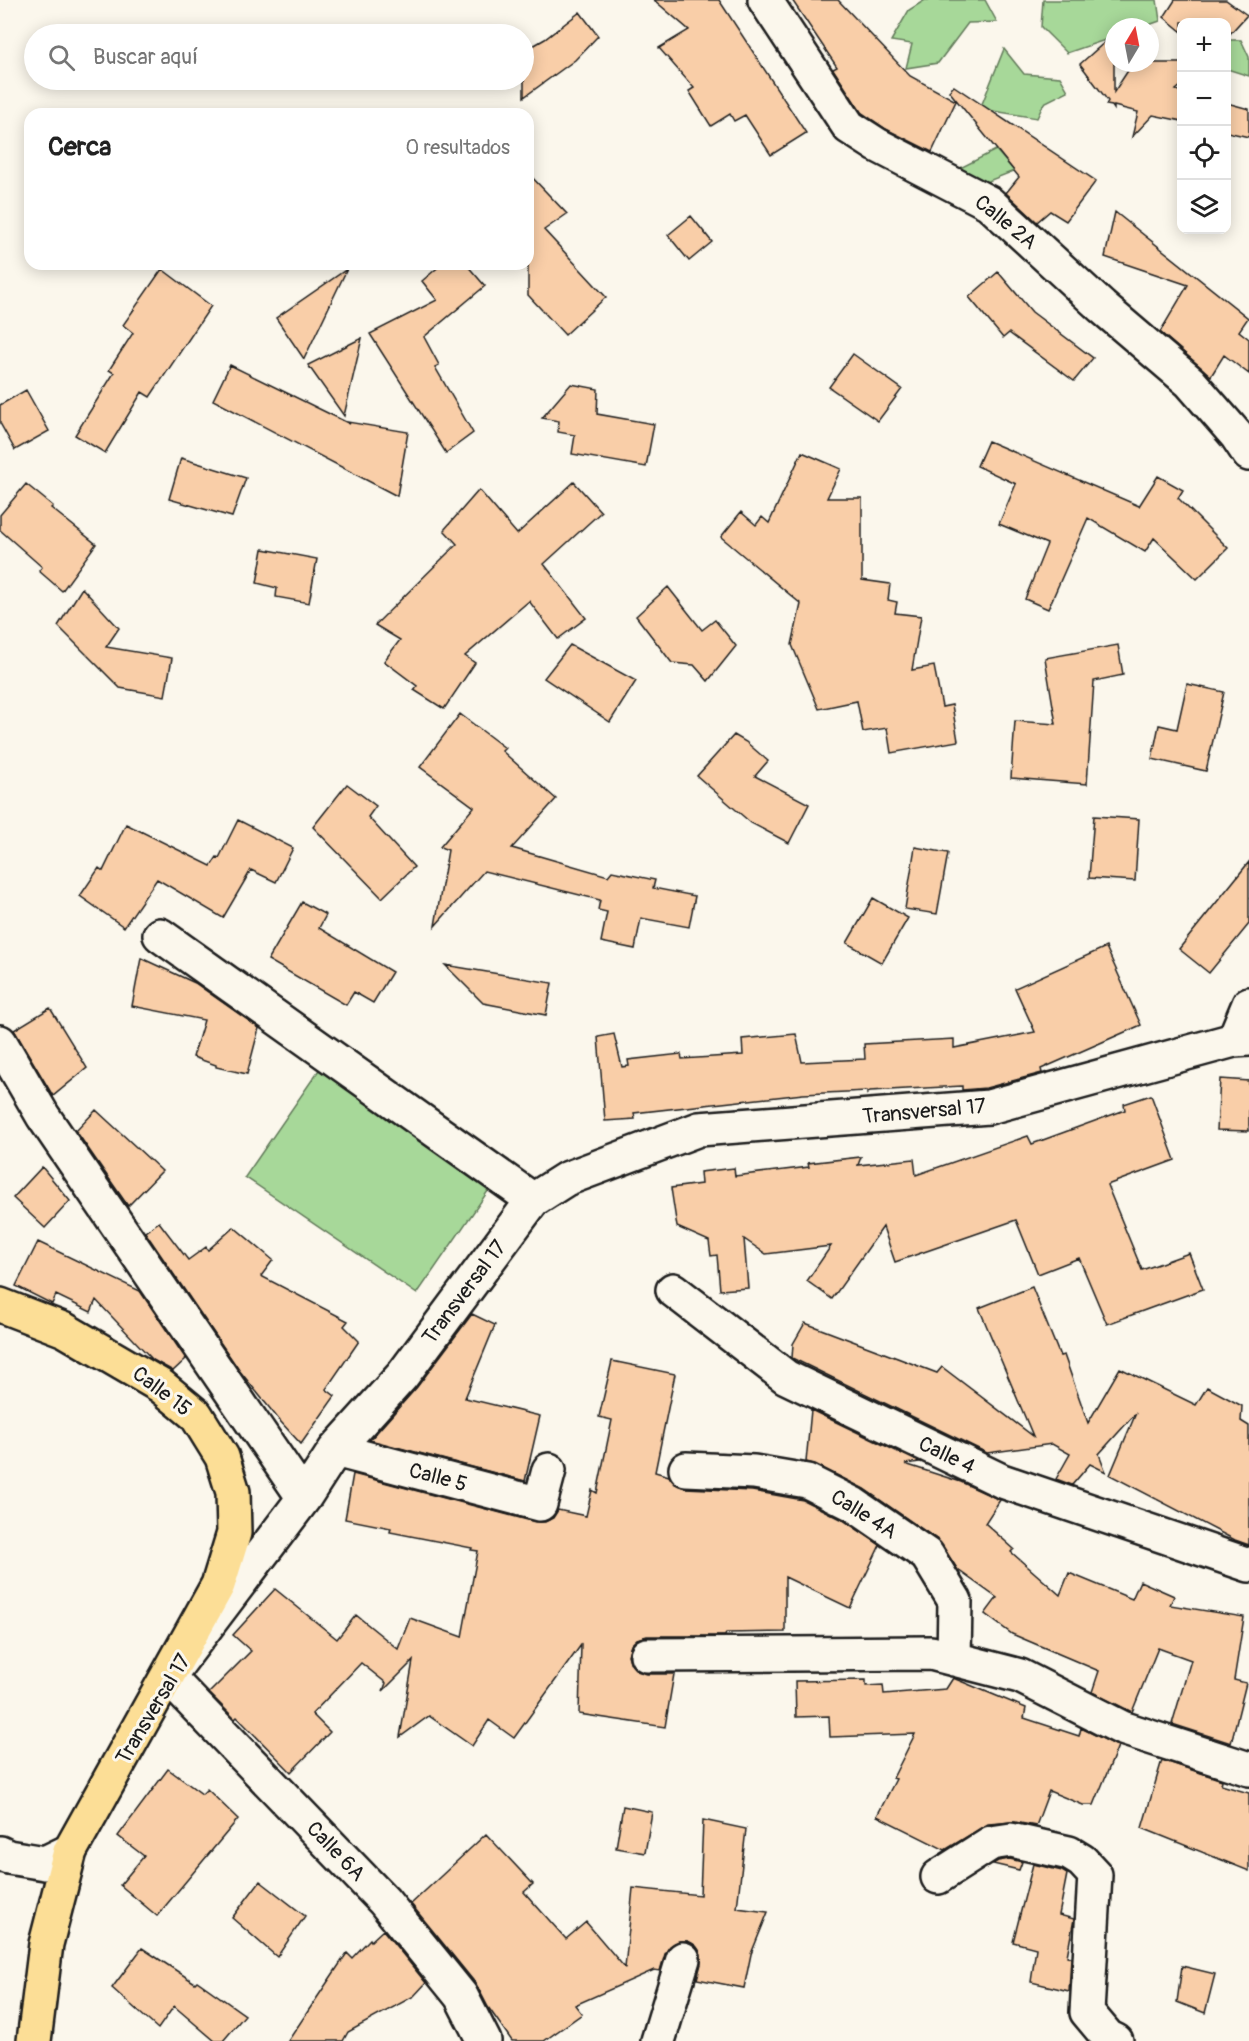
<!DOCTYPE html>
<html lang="es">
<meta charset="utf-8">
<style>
body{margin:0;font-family:Pangolin,sans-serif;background:#f2f2f2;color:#222}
.controls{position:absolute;right:18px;top:18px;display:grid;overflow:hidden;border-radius:12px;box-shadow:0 3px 15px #0003}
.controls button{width:54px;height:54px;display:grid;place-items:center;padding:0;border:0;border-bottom:2px solid #e0e0e0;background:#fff;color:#222;font:30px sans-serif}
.compass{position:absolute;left:1105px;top:18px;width:54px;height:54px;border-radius:50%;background:#fff;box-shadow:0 3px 15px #0003;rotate:10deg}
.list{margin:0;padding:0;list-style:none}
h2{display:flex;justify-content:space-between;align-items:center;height:78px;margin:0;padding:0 24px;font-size:26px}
h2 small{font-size:20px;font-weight:400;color:#767676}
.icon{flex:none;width:33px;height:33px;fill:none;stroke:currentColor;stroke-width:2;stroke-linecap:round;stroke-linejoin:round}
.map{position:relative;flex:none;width:1249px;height:2041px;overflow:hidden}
.search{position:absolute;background:#fff;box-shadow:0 3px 15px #0003;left:24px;top:24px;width:510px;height:66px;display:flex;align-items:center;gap:15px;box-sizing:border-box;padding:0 21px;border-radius:33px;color:#767676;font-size:22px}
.panel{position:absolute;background:#fff;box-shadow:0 3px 15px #0003;left:24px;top:108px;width:510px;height:162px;border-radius:18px}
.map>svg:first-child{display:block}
.green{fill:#a7d899;stroke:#627a5a;stroke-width:1.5}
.building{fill:#f9cea8;stroke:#1c1c1c;stroke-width:1.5}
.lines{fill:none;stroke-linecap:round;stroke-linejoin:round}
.minor-casing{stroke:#1c1c1c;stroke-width:38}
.major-casing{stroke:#1c1c1c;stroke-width:38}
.minor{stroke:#fbf7ec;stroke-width:33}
.major{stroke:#fcde96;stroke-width:33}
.labels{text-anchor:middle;stroke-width:6;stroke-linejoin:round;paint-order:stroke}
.street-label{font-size:21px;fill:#1c1c1c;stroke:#fbf7ec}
</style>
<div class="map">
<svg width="1249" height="2041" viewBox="0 0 1249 2041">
<rect width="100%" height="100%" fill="#fbf7ec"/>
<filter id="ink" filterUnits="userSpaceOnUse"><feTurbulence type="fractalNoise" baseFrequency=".0167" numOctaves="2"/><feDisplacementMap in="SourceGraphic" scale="12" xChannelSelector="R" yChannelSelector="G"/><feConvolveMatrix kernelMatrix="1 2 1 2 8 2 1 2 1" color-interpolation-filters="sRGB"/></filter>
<g filter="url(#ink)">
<!-- green -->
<path class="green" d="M 925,0 L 985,0 L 997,22 L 968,23 L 938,63 L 906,68 L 912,44 L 891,41 L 909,10 Z
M 1043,0 L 1157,0 L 1160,21 L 1143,27 L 1114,27 L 1114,37 L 1067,53 L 1041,27 Z
M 1226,40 L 1241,40 L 1249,57 L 1249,76 L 1227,69 Z
M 1004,49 L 1024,74 L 1060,77 L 1068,91 L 1044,103 L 1037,118 L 980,109 Z
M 996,150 L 1014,171 L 981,184 L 958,169 Z
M 323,1064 L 495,1181 L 417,1294 L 245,1177 Z"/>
<!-- building -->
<path class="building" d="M 654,0 L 719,0 L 806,133 L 771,155 L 745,115 L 734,121 L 730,114 L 711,126 L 689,91 L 694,88 L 659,48 L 689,30 Z
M 792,0 L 838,0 L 910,76 L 956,101 L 932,152 L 886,129 L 861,112 L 833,69 L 837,67 Z
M 1175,0 L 1226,0 L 1247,15 L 1227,37 L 1227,22 L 1182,22 L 1182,32 L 1164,17 Z
M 580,12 L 598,36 L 575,60 L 524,97 L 524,51 L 545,39 Z
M 1114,34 L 1114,92 L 1133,63 L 1182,63 L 1182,85 L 1176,90 L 1182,92 L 1182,121 L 1153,115 L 1132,137 L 1138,112 L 1114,106 L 1114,109 L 1112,106 L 1106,105 L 1108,101 L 1080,64 Z
M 954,86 L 1096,181 L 1066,221 L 1050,211 L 1037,222 L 1006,193 L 1019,177 L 949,91 Z
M 1227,103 L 1249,109 L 1249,137 L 1227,132 Z
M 528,173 L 567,214 L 544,230 L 606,297 L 565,335 L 528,295 Z
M 1115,212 L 1248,318 L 1239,331 L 1249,339 L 1249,374 L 1224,355 L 1211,376 L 1160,332 L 1188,285 L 1105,257 Z
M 691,216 L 712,242 L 689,261 L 668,235 Z
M 442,264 L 466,264 L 485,286 L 424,337 L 439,365 L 435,367 L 473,433 L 446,453 L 370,334 L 437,300 L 422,281 Z
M 162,269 L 211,306 L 150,397 L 142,392 L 105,453 L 75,435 L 114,373 L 109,370 L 133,333 L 123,325 Z
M 347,269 L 304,359 L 276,318 Z
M 998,272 L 1032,312 L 1093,358 L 1074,381 L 1009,333 L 1003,338 L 969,297 Z
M 362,338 L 344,416 L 308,365 Z
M 853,354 L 902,389 L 878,421 L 829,387 Z
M 230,365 L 350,424 L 348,422 L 408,432 L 397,496 L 213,400 Z
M 571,384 L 598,389 L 597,414 L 654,424 L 646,467 L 572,454 L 575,435 L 558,432 L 559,421 L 542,418 Z
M 26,390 L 49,431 L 15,450 L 0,423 L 0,405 Z
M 988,441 L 1139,506 L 1158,476 L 1183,490 L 1178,498 L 1228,548 L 1197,579 L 1154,538 L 1145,552 L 1088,518 L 1048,609 L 1025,599 L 1047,544 L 999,524 L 1016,484 L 977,466 Z
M 802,452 L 841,469 L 827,498 L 862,498 L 862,580 L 890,584 L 888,600 L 897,602 L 895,613 L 921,616 L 912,670 L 934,666 L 942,707 L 952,705 L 958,741 L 891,753 L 887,728 L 863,732 L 857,701 L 819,709 L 792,645 L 801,604 L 721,537 L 741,512 L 756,525 L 762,517 L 769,523 Z
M 181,458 L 246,478 L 232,517 L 169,499 Z
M 574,482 L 601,512 L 544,564 L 586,618 L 558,639 L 529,601 L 465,656 L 475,663 L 444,709 L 414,690 L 417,686 L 384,661 L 400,640 L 375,625 L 457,544 L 444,530 L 479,490 L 517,534 Z
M 26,484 L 53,506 L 51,508 L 96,544 L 62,591 L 39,571 L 42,567 L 0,530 L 0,515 Z
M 263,549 L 317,559 L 309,603 L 276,597 L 277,588 L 257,583 Z
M 668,587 L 702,630 L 715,620 L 736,646 L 708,681 L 694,665 L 672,663 L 636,616 Z
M 82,588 L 119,628 L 106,647 L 172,658 L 165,696 L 120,688 L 58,626 Z
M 570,645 L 636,681 L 610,722 L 544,678 Z
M 1118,645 L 1123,675 L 1094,681 L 1087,784 L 1011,778 L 1015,721 L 1056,724 L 1045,658 Z
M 1187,684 L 1224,692 L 1206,771 L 1152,759 L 1159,725 L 1177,729 Z
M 460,714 L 505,748 L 502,751 L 556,799 L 512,848 L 608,876 L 612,871 L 655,880 L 653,888 L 695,896 L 689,927 L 641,918 L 635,949 L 601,942 L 607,912 L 598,910 L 600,900 L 484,871 L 435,926 L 448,850 L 440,847 L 474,807 L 420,767 Z
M 734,735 L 746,742 L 768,761 L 755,776 L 809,804 L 789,843 L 751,823 L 697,776 Z
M 347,784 L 376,806 L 368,817 L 414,867 L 382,898 L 313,827 Z
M 1094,816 L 1139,819 L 1135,881 L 1089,878 Z
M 238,820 L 293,848 L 276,882 L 251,870 L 223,918 L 157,879 L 124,927 L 80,896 L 99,868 L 103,871 L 126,824 L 211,866 L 217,857 L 219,858 Z
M 915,847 L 948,853 L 937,914 L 905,909 Z
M 1249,862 L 1249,924 L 1209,973 L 1179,949 Z
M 873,898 L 908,918 L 882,963 L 847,943 Z
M 302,902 L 326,915 L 319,928 L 392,972 L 373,1003 L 354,992 L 346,1005 L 268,960 Z
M 1106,947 L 1141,1025 L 1041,1069 L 1042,1073 L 986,1088 L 962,1090 L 962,1086 L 870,1091 L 867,1094 L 867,1091 L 803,1094 L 634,1113 L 635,1119 L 605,1121 L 598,1037 L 614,1034 L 622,1067 L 629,1066 L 628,1060 L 681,1054 L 682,1059 L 743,1055 L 742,1039 L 796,1034 L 802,1062 L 865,1059 L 864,1044 L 954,1039 L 954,1048 L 1035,1032 L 1015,988 Z
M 141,958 L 195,983 L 259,1028 L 247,1074 L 216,1067 L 216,1065 L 193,1057 L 204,1020 L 132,1006 Z
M 445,965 L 552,983 L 546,1015 L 483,1003 Z
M 50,1008 L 87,1068 L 53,1096 L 14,1030 Z
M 1220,1079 L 1249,1081 L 1249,1131 L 1217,1130 Z
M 1151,1095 L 1175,1160 L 1107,1185 L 1142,1270 L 1189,1253 L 1203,1289 L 1107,1324 L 1079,1258 L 1038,1274 L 1016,1220 L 895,1262 L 883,1227 L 832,1299 L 807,1281 L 831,1246 L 766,1254 L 744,1239 L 748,1288 L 720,1290 L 717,1255 L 711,1256 L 709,1241 L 677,1227 L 671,1188 L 701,1184 L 700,1172 L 734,1168 L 735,1176 L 809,1167 L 808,1163 L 861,1157 L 858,1165 L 914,1159 L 916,1175 L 1028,1136 L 1032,1144 L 1125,1110 L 1124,1104 Z
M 96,1110 L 162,1171 L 128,1206 L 76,1131 Z
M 42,1167 L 70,1201 L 45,1228 L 13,1198 Z
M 159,1222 L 188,1260 L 206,1247 L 208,1250 L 234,1227 L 273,1260 L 261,1276 L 348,1321 L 344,1326 L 359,1341 L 326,1389 L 335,1396 L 301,1444 L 280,1421 L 239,1370 L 145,1232 Z
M 38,1242 L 140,1291 L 186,1359 L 173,1371 L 153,1360 L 96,1300 L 91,1312 L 56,1295 L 52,1304 L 16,1286 Z
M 1032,1287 L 1060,1356 L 1064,1355 L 1088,1423 L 1120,1368 L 1196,1405 L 1207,1387 L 1242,1406 L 1241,1421 L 1249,1426 L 1249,1545 L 1235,1540 L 1110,1475 L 1136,1413 L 1099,1454 L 1106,1472 L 1090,1464 L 1072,1485 L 1056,1479 L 1070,1454 L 1052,1444 L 987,1453 L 792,1358 L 793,1344 L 805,1323 L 937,1373 L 942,1367 L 1033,1436 L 979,1308 Z
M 472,1314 L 495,1325 L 465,1398 L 540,1416 L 525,1481 L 370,1440 L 417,1387 Z
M 612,1361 L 675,1374 L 655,1472 L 669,1476 L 675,1484 L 685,1488 L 752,1491 L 803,1500 L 843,1520 L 880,1545 L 850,1608 L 785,1577 L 785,1632 L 726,1633 L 725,1636 L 647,1636 L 637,1639 L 631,1645 L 628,1655 L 631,1664 L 637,1671 L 647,1674 L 674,1674 L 665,1727 L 579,1714 L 581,1645 L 514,1738 L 489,1720 L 472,1746 L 429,1716 L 400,1737 L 413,1661 L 383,1691 L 386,1683 L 361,1663 L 312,1714 L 330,1732 L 291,1772 L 237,1717 L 235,1719 L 209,1693 L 251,1651 L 233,1635 L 275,1589 L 337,1639 L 356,1615 L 398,1649 L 410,1618 L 462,1637 L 478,1551 L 471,1550 L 472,1548 L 390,1532 L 391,1528 L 345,1519 L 353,1474 L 535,1522 L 545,1522 L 553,1518 L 558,1510 L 586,1516 L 592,1490 L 597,1493 L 612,1420 L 599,1417 Z
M 811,1410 L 919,1462 L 905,1464 L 961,1482 L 1000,1500 L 985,1523 L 1014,1549 L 1011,1552 L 1060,1595 L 1069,1573 L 1132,1599 L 1140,1581 L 1174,1596 L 1170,1605 L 1244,1617 L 1234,1680 L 1246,1683 L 1231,1743 L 1172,1724 L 1191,1660 L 1158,1648 L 1132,1712 L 1092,1692 L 1099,1671 L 1012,1634 L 985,1614 L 997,1598 L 958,1570 L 938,1540 L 864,1489 L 815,1464 L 806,1462 Z
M 953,1678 L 1026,1708 L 1024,1718 L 1079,1736 L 1081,1728 L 1118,1746 L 1094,1805 L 1083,1805 L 1049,1791 L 1036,1826 L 1015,1822 L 988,1824 L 945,1850 L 877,1816 L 896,1779 L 893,1778 L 915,1734 L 830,1737 L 829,1716 L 796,1717 L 795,1681 L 866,1680 L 866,1686 L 883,1685 L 884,1694 L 946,1689 Z
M 1162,1760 L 1222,1780 L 1221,1785 L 1249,1793 L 1249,1871 L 1142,1828 Z
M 168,1769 L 202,1794 L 207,1789 L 238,1819 L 157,1916 L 120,1885 L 144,1856 L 118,1836 Z
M 623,1806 L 652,1812 L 645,1853 L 616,1848 Z
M 703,1820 L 746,1829 L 737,1908 L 768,1912 L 751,1954 L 744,1988 L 697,1979 L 701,1964 L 701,1954 L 696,1946 L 688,1941 L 679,1941 L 670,1946 L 665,1954 L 660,1971 L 654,1970 L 575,2005 L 582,2014 L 544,2041 L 512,2041 L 488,2007 L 476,1984 L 411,1904 L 486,1834 L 533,1884 L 524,1892 L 566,1939 L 586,1922 L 625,1968 L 633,1888 L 700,1895 Z
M 1010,1859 L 1022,1862 L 1019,1870 L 993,1864 L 998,1861 Z
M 1033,1864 L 1062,1871 L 1067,1874 L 1059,1915 L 1074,1919 L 1067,1956 L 1071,1957 L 1069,1991 L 1031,1982 L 1036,1948 L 1013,1942 Z
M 260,1881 L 305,1916 L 277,1957 L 232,1918 Z
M 383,1930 L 426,1983 L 414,1996 L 348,2032 L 343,2041 L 288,2041 L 347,1953 L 352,1958 L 370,1939 L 371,1941 Z
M 142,1948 L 195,1983 L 197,1981 L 245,2015 L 223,2041 L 215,2041 L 174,2006 L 158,2029 L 112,1988 Z
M 1182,1966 L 1215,1974 L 1205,2013 L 1177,2002 Z"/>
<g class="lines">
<defs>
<path id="minor" d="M 765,0 L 849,127 L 877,145 L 989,203 L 1102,307 L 1190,382 L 1237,436 L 1249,454
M 160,935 L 533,1200
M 1234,1040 L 1249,1004
M 0,1042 L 43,1116 L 304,1498
M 673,1290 L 786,1377 L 1002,1481 L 1249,1565
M 335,1450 L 540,1504 L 549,1470
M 686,1469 L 754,1472 L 807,1481 L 853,1504 L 927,1555 L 955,1601 L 954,1659
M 647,1655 L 931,1653 L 1020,1676 L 1122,1728 L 1249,1769
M 0,1853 L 8,1857 L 45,1863 L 70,1851
M 938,1877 L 991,1843 L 1011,1840 L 1069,1853 L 1082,1861 L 1095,1875 L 1087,2012 L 1108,2037 L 1116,2041
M 484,2041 L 461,1996 L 384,1901 L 168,1677 L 304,1498 L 335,1450 L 402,1376 L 533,1200 L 566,1179 L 699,1129 L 989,1107 L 1234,1040 L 1249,1039
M 658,2041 L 683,1959"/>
<path id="major" d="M 0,1305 L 65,1330 L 161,1386 L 196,1415 L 222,1457 L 233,1492 L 234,1533 L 218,1585 L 70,1851 L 46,1944 L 34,2041"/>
</defs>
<!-- minor casing -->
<use href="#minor" class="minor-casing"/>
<!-- major casing -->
<use href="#major" class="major-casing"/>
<!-- minor -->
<use href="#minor" class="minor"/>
<!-- major -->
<use href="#major" class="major"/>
</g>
</g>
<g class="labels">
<!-- street labels -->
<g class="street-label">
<text transform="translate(1006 222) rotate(39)" y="7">Calle 2A</text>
<text transform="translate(924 1111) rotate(-5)" y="7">Transversal 17</text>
<text transform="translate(464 1292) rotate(-53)" y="7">Transversal 17</text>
<text transform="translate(162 1391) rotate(37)" y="7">Calle 15</text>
<text transform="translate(947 1455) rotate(26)" y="7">Calle 4</text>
<text transform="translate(438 1477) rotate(15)" y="7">Calle 5</text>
<text transform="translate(864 1514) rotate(32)" y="7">Calle 4A</text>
<text transform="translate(153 1709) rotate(-59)" y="7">Transversal 17</text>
<text transform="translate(336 1851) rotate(46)" y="7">Calle 6A</text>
</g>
</g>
</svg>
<div class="controls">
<button>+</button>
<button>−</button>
<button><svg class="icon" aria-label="locate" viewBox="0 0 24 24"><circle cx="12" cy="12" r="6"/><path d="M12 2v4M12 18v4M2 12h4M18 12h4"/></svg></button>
<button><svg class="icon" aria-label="layers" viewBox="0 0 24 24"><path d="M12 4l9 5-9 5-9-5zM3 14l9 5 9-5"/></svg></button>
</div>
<svg class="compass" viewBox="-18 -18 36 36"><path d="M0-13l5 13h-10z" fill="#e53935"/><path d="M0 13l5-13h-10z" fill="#767676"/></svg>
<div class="search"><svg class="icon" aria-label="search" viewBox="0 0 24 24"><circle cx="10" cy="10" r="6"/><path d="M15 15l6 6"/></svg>Buscar aquí</div>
<section class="panel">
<h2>Cerca<small>0 resultados</small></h2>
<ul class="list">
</ul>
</section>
</div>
